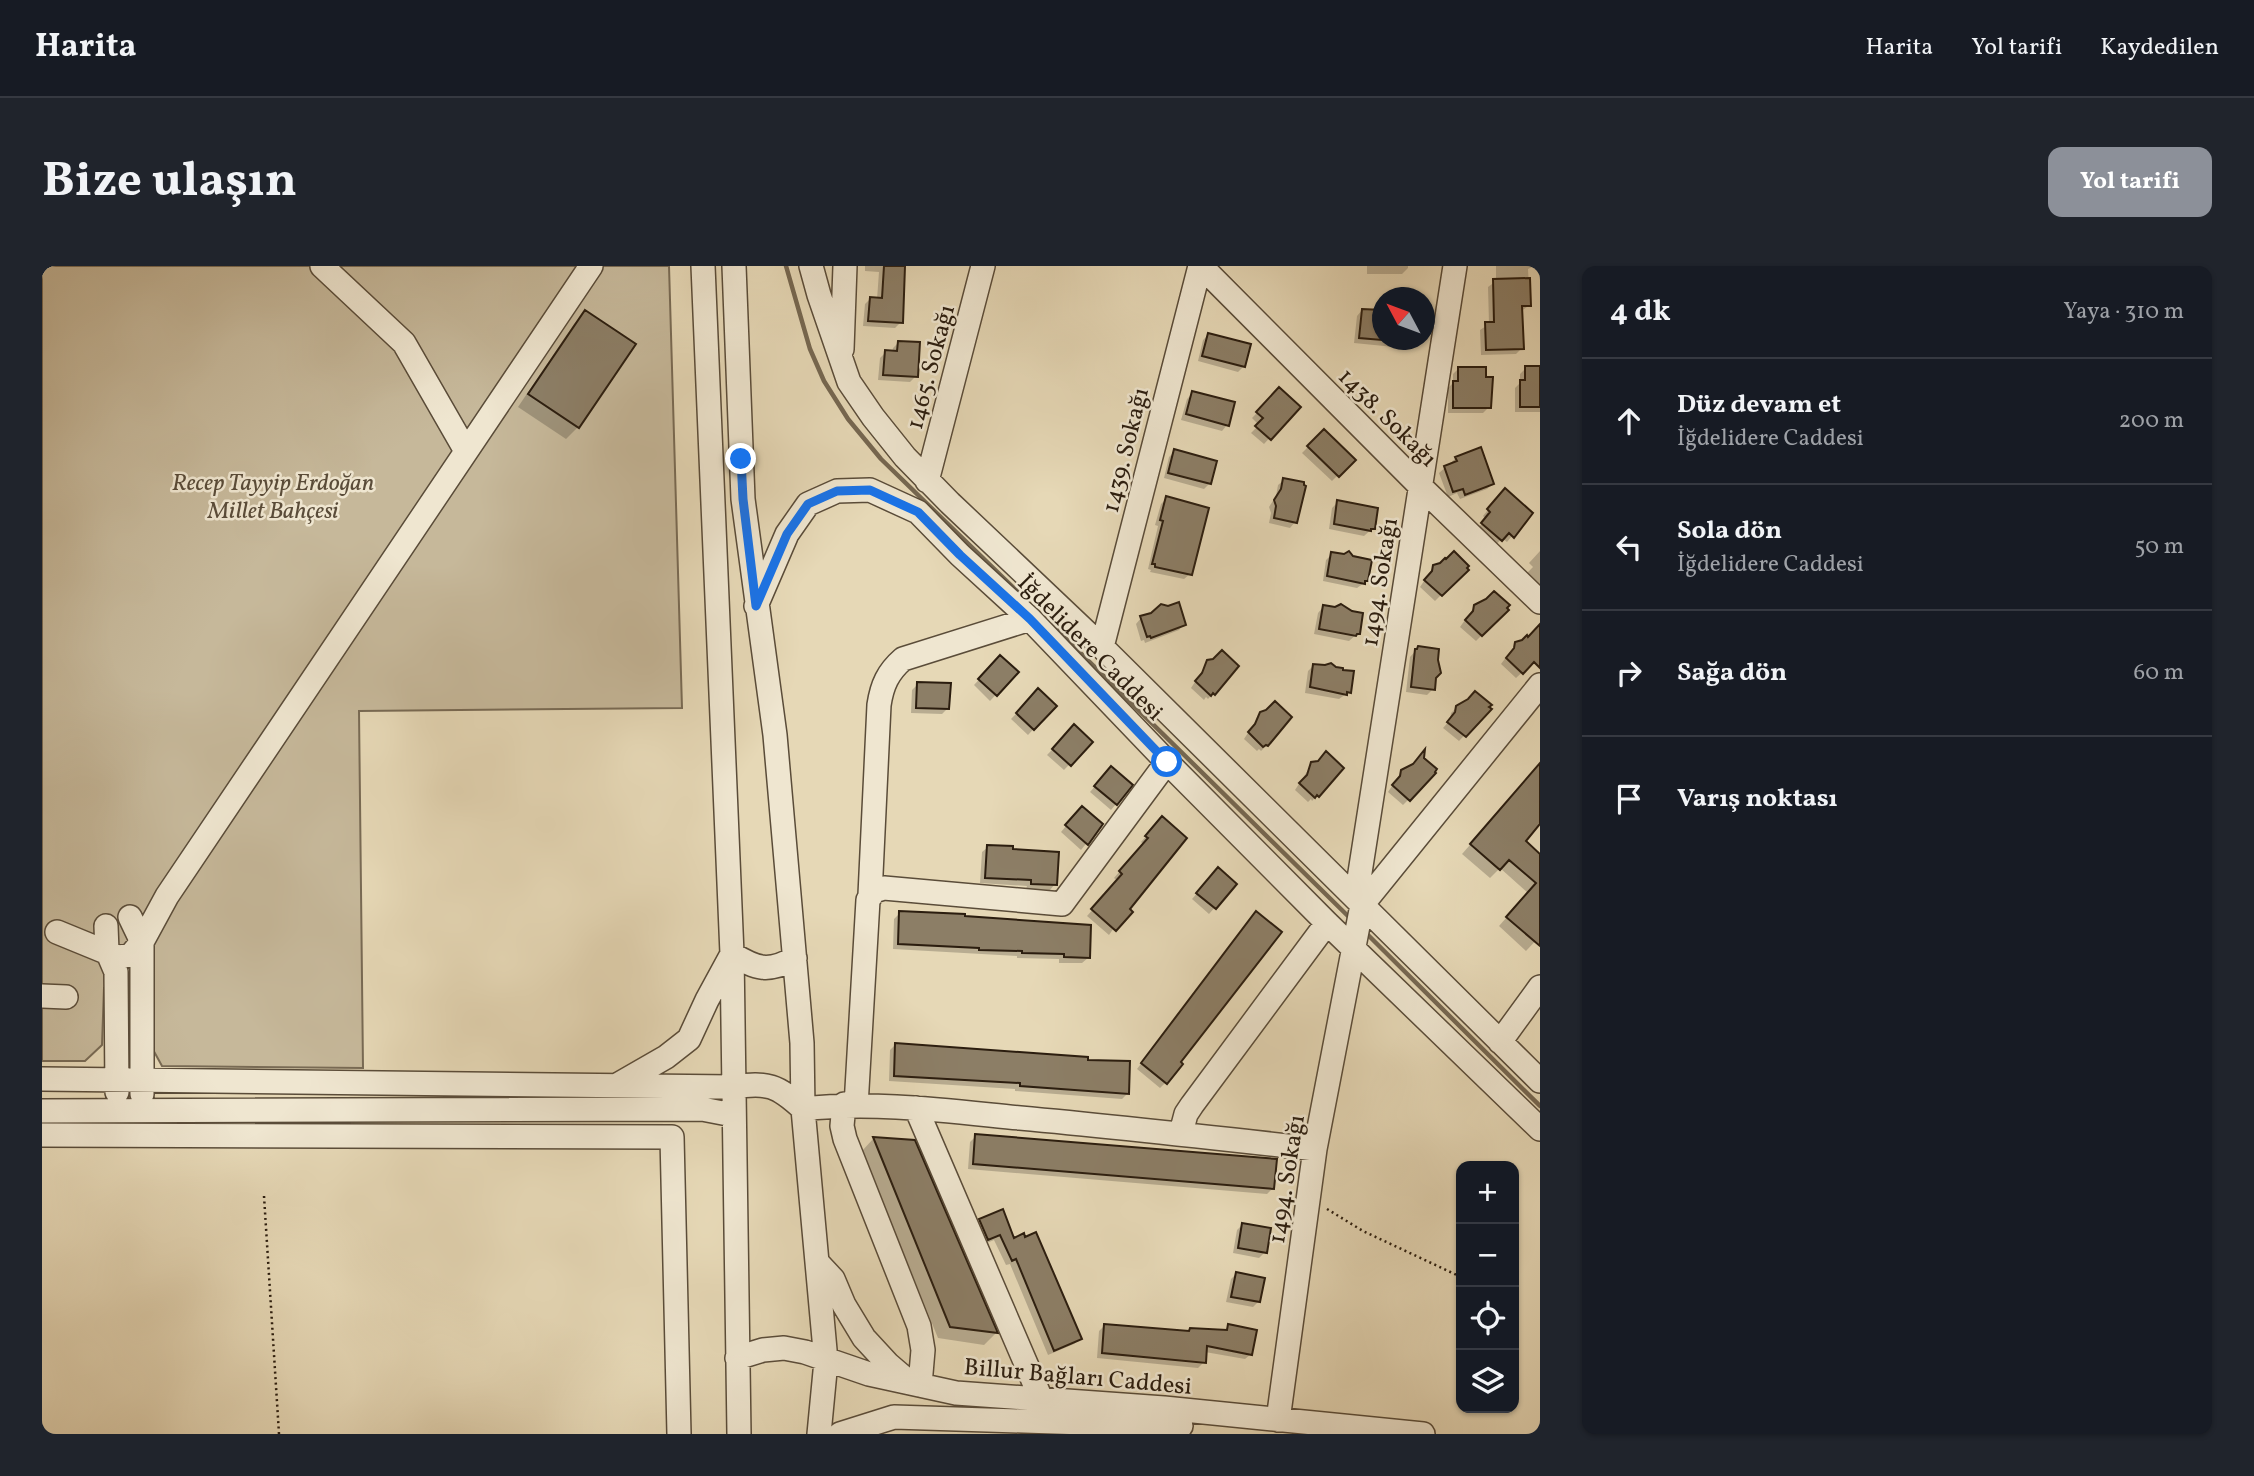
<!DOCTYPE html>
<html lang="tr">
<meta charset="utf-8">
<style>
body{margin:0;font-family:Vollkorn,serif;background:#20242c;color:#f1f3f6}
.controls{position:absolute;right:21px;bottom:21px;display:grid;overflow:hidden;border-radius:14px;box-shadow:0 2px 5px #0004}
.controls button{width:63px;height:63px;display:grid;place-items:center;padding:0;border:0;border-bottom:2px solid #363941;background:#171b24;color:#f1f3f6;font:35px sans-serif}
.compass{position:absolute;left:1330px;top:21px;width:63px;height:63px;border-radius:50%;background:#171b24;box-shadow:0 2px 5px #0004;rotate:311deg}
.stop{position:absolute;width:21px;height:21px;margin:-16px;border:5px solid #1a73e8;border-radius:50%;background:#fff}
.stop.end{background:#1a73e8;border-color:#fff;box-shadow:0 2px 7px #0008}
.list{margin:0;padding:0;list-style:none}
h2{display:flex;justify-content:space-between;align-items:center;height:91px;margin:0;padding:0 28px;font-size:30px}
h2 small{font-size:23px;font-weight:400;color:#9ea1a6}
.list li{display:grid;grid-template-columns:46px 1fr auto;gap:21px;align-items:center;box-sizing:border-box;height:126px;padding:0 28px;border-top:2px solid #363941}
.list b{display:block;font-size:26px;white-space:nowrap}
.list p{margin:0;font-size:23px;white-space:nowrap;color:#9ea1a6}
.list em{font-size:23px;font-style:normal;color:#9ea1a6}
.icon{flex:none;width:38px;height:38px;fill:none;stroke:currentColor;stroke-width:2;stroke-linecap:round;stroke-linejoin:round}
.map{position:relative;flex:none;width:1498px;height:1168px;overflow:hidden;border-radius:14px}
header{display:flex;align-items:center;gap:42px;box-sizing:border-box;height:98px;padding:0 35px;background:#171b24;border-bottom:2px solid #363941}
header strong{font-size:33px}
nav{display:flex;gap:38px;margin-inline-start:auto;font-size:24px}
.intro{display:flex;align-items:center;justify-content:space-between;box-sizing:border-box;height:168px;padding:0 42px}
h1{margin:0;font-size:49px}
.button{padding:18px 32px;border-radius:14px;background:#8c9099;color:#fff;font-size:24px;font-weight:700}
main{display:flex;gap:42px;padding:0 42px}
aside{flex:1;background:#171b24;border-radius:14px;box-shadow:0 2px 5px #0004}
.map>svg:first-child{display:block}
.green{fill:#c6b89a;stroke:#786a54;stroke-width:2}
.shadow{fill:#0003}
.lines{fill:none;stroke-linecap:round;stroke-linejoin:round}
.stream{stroke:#756751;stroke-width:4.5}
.building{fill:#8c7e66;stroke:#2b1d0f;stroke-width:2}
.minor-casing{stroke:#5a4c39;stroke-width:26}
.path{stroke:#2b1d0f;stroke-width:2.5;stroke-dasharray:2 3.5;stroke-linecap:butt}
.minor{stroke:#efe6d0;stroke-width:23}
.route{stroke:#1a73e8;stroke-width:9}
.labels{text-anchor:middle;stroke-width:5;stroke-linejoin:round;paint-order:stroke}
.street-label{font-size:24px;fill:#2b1d0f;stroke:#efe6d0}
.park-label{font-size:24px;font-style:italic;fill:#5a4c39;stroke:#efe6d0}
</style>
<header>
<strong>Harita</strong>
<nav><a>Harita</a><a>Yol tarifi</a><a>Kaydedilen</a></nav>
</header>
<div class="intro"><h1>Bize ulaşın</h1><a class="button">Yol tarifi</a></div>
<main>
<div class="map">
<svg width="1498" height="1168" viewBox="0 0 1498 1168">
<rect width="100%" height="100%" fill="#e6d8b6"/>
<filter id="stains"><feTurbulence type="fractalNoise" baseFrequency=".00286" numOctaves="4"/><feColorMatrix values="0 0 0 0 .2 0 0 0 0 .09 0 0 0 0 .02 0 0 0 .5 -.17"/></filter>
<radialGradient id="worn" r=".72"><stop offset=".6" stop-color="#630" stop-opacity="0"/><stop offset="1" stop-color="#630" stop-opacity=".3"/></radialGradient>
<!-- green -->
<path class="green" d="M 0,0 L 627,0 L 640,442 L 317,445 L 321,802 L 120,800 L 109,780 L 111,721 L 62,722 L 60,779 L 43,795 L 0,795 Z"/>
<!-- shadow -->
<path class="shadow" d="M 823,0 L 862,0 L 859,56 L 853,62 L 821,60 L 823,38 L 828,33 L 835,33 L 837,6 L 823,5 Z
M 1325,0 L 1366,0 L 1366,2 L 1360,8 L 1325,8 Z
M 1454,0 L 1492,0 L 1486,3 L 1488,39 L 1479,45 L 1480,82 L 1474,88 L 1439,89 L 1438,64 L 1447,58 L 1446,21 L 1454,15 Z
M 1320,44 L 1340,46 L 1340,74 L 1357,75 L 1352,81 L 1312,77 L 1315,50 Z
M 544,46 L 536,161 L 524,173 L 476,141 L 532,58 Z
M 1167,68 L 1202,100 L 1196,106 L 1156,95 L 1161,74 Z
M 856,77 L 874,110 L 868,116 L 836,114 L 838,92 L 844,86 L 850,87 L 851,82 Z
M 1417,102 L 1447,141 L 1441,147 L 1406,147 L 1406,122 L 1411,117 L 1411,108 Z
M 1484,102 L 1498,102 L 1498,146 L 1473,146 L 1473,122 L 1478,117 L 1478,108 Z
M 1237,124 L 1256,141 L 1222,178 L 1209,167 L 1217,159 L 1210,152 Z
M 1151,127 L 1185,159 L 1180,165 L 1139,154 L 1145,133 Z
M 1282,165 L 1311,194 L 1290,215 L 1260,187 Z
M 1133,185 L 1168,217 L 1162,223 L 1122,212 L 1127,191 Z
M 1414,192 L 1450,218 L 1445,223 L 1418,233 L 1415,227 L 1406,231 L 1397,207 Z
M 1242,214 L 1253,256 L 1248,262 L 1227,257 L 1229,247 L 1227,241 L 1234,230 L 1236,219 Z
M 1457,230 L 1488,248 L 1465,276 L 1460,272 L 1453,280 L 1435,263 L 1444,253 L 1441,250 Z
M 1125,232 L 1148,308 L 1142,313 L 1108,306 L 1109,304 L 1106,303 L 1116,260 L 1113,259 L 1119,238 Z
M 1296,236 L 1331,262 L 1322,270 L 1287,263 L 1290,242 Z
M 1498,285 L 1498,326 L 1481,311 L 1491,301 L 1487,297 Z
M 1307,287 L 1318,294 L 1325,315 L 1315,322 L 1281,315 L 1284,294 L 1290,288 L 1302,290 Z
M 1392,300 L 1424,304 L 1393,335 L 1378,321 Z
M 1433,340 L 1465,344 L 1434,375 L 1418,361 Z
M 1281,341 L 1316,367 L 1307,375 L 1272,368 L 1276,347 Z
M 1099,352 L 1142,358 L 1137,364 L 1103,377 L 1102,374 L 1099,375 L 1094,358 Z
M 1498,370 L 1498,390 L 1474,412 L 1459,398 L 1474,378 Z
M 1376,382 L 1393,412 L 1391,423 L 1385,429 L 1364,426 L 1368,391 Z
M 958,391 L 975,406 L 948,435 L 932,419 Z
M 1166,396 L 1185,413 L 1166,433 L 1164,431 L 1162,434 L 1149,422 Z
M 1272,399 L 1307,426 L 1297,433 L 1263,427 L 1266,405 Z
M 876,418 L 906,442 L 900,448 L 869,447 L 870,424 Z
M 996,425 L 1013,440 L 986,469 L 969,453 Z
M 1415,441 L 1447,443 L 1417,475 L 1401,462 L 1408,454 L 1409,447 Z
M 1219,447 L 1225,479 L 1219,485 L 1217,483 L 1215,485 L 1202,473 Z
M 1032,461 L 1049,476 L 1022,504 L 1005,489 Z
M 1380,493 L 1392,508 L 1361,539 L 1346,526 L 1360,505 Z
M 1270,498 L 1289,515 L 1270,535 L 1269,533 L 1266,536 L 1253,524 Z
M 1064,508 L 1074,538 L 1069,544 L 1048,526 Z
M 1498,511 L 1498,556 L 1481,575 L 1498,590 L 1498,670 L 1484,685 L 1457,660 L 1486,627 L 1458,602 L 1448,612 L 1420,588 L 1484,515 Z
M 1034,548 L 1059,559 L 1039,584 L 1019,566 Z
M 1115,558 L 1085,643 L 1067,669 L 1045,650 L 1076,615 L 1072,612 L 1101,578 L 1099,576 Z
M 946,581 L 1013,618 L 1008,624 L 984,623 L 985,620 L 938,617 L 940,586 Z
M 1171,609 L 1193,619 L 1167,648 L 1150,633 Z
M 858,647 L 1046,692 L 1040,697 L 1017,697 L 1017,693 L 975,692 L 975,690 L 851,683 L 852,653 Z
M 1209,653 L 1124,816 L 1118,822 L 1095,803 Z
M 853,779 L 1086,827 L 1080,833 L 973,825 L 973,823 L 847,815 L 848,784 Z
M 934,870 L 1231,922 L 1225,928 L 926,903 L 928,876 Z
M 831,873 L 871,876 L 954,1067 L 942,1079 L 896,1072 L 820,885 Z
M 938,954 L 971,974 L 1038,1073 L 1032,1078 L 1006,1089 L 968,998 L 964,999 L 952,974 L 940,979 L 932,960 Z
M 1200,959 L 1223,986 L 1217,992 L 1191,987 L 1195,964 Z
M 1194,1008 L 1216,1036 L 1211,1041 L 1184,1036 L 1189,1013 Z
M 1062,1060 L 1145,1067 L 1148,1064 L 1181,1066 L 1187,1060 L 1209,1088 L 1203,1093 L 1163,1086 L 1162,1096 L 1156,1102 L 1055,1092 L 1057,1065 Z"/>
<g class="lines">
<!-- stream -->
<path class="stream" d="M 744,0 L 768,83 L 782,115 L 806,153 L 839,193 L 983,333
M 1010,359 L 1308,652
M 1322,665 L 1498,840"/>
</g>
<!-- building -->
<path class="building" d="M 842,0 L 863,0 L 861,57 L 826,55 L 828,31 L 840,32 Z
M 1488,12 L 1489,40 L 1480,40 L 1482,83 L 1444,84 L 1443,56 L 1452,56 L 1451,13 Z
M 1320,43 L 1340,44 L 1340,74 L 1317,72 Z
M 543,44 L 594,78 L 537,162 L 486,128 Z
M 1166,67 L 1209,78 L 1203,101 L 1160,90 Z
M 856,75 L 878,76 L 876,111 L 841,109 L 843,84 L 855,85 Z
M 1483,100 L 1498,100 L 1498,141 L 1478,141 L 1478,114 L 1483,114 Z
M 1416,101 L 1444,101 L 1444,111 L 1451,111 L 1449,142 L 1411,142 L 1411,115 L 1416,115 Z
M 1237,121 L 1259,141 L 1229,174 L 1213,160 L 1221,152 L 1214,146 Z
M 1150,125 L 1193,136 L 1187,160 L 1144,148 Z
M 1282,163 L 1314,194 L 1297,211 L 1265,180 Z
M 1439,181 L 1452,218 L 1423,229 L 1421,223 L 1411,226 L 1402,200 L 1415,195 L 1413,191 Z
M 1132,183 L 1175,195 L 1169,218 L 1126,207 Z
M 1241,212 L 1262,216 L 1262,219 L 1264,220 L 1255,257 L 1232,252 L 1234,240 L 1232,234 L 1239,223 Z
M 1463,222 L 1491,247 L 1472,272 L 1467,267 L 1460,275 L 1439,257 L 1448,246 L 1445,243 Z
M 1124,230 L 1167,242 L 1150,309 L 1113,301 L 1113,298 L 1110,298 L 1121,255 L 1118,254 Z
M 1295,234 L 1336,242 L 1333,263 L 1329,263 L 1329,265 L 1292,258 Z
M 1307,285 L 1311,290 L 1330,294 L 1326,315 L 1323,315 L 1323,318 L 1285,310 L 1289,286 L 1302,288 Z
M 1412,285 L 1427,300 L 1425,302 L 1427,304 L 1400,330 L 1382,314 L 1390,305 L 1391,299 L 1398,297 L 1403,292 L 1404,293 Z
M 1452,325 L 1468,339 L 1465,342 L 1467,344 L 1440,370 L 1423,354 L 1431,345 L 1432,339 L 1444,333 Z
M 1137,336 L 1144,359 L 1109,372 L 1108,370 L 1105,371 L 1098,350 L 1109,347 L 1119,338 L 1126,340 Z
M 1299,338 L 1310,345 L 1321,347 L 1318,368 L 1315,368 L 1314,370 L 1277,363 L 1281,339 L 1293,341 Z
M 1498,358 L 1498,402 L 1492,396 L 1481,408 L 1464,392 L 1472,382 L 1473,376 L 1480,374 L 1485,369 L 1486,371 Z
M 1376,380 L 1397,383 L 1396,394 L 1399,407 L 1394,412 L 1393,424 L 1369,421 L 1373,383 L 1375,383 Z
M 1180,384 L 1197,400 L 1173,429 L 1171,427 L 1169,430 L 1153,415 L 1160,407 L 1165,394 L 1171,393 Z
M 958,389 L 977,406 L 955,430 L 936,413 Z
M 1289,397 L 1294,401 L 1301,402 L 1301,404 L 1312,405 L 1309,427 L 1305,426 L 1305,429 L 1268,421 L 1271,398 L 1283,399 Z
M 875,416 L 909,417 L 907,443 L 874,442 Z
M 996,422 L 1015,440 L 992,464 L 974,447 Z
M 1433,425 L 1450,439 L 1447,441 L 1450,443 L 1424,471 L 1405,456 L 1413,446 L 1414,440 L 1426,433 Z
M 1233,435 L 1250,451 L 1226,480 L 1224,479 L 1221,481 L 1206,466 L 1213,458 L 1218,446 L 1224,444 Z
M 1032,458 L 1051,476 L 1029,500 L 1010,483 Z
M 1383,483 L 1382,492 L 1395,503 L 1393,506 L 1394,507 L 1368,535 L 1350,519 L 1358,510 L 1359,504 L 1371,498 Z
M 1284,485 L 1302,502 L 1277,531 L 1275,529 L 1273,532 L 1257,517 L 1265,509 L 1269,496 L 1276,495 Z
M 1498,497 L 1498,558 L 1484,575 L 1498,588 L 1498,680 L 1464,651 L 1494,617 L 1467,594 L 1458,604 L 1428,578 Z
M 1069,500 L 1091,519 L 1075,539 L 1052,520 Z
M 1040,540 L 1061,558 L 1046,579 L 1023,559 Z
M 1120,550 L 1145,572 L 1088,643 L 1091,646 L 1074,665 L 1049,643 L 1080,608 L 1077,605 L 1106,572 L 1103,570 Z
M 945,579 L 971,580 L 971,583 L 1017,586 L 1015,619 L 989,618 L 989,614 L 943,612 Z
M 1176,601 L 1195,618 L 1174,643 L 1154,627 Z
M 857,645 L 923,648 L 923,650 L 1049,659 L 1048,692 L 1022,691 L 1022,688 L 980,687 L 980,685 L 937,684 L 937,682 L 856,678 Z
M 1214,645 L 1240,666 L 1139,796 L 1141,798 L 1125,818 L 1099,797 Z
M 853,777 L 1046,791 L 1046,794 L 1088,795 L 1087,828 L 978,820 L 978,817 L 852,810 Z
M 933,868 L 1235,893 L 1232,923 L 931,898 Z
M 831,871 L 873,874 L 956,1067 L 908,1061 Z
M 961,943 L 972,972 L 982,967 L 983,971 L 994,966 L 1040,1073 L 1012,1085 L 974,993 L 970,995 L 958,969 L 946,974 L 937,953 Z
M 1200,957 L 1229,962 L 1225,987 L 1196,982 Z
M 1194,1006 L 1223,1012 L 1218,1036 L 1189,1031 Z
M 1062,1058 L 1147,1065 L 1148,1062 L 1185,1064 L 1186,1058 L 1215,1064 L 1210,1089 L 1165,1080 L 1164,1097 L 1060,1087 Z"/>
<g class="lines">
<defs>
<path id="minor" d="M 280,0 L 362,77 L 424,185
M 661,0 L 690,688 L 697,1168
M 692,0 L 701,233 L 733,469 L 760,777 L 761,843 L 784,1095 L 777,1168
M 769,0 L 777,29 L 807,116 L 831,151 L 863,191 L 908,237 L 1060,381 L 1498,815
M 1159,0 L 1379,221 L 1498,336
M 800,83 L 803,0
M 885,215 L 941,0
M 714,340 L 745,268 L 766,238 L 795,225 L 828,224 L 876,246 L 918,289 L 988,353 L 1125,496 L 1285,657 L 1498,863
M 1060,381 L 1158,0
M 828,629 L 837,439 C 840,419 846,406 861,393 L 988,353
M 1320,639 L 1317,613 L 1413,0
M 88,651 L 100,676 L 100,828
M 64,660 L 65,685 L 74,706 L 75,826
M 15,666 L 76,691 L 89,689 L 100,676 L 125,630 L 549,0
M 0,730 L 24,731
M 1458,776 L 1498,721
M 0,813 L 691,821 C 726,816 735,819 761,843 C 833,835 906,845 978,852 C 1077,861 1175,872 1273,883
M 577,818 L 624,791 L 647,773 L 665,734 L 690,688 C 715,703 726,707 753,692
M 802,838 L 800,860 L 803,873 L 877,1060 L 881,1084 L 878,1119
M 814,840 L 826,634 L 832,625 L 842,622 L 1020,638 L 1125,496
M 874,842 L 1000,1135
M 0,845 L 660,843 L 691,849
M 1139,867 L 1144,848 L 1150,839 L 1285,657
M 0,869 L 630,871 L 637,1168
M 777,998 L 791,1013 L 802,1039 L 822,1072 L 846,1098 L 867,1116
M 695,1092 L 721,1084 L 742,1082 L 763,1086 L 827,1108 L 914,1127 L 1122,1142 L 1381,1168
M 1236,1154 L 1273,883 L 1320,639 L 1498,419
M 798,1168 L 852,1151 L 1139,1160"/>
</defs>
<!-- minor casing -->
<use href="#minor" class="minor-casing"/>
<!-- path -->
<path class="path" d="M 222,930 L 237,1168
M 1285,943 L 1321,965 L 1419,1011"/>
<!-- minor -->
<use href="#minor" class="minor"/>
</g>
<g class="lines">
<!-- route -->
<path class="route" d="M 699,193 L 701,233 L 714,340 L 745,268 L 766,238 L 795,225 L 828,224 L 876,246 L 918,289 L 988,353 L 1125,496"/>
</g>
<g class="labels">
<!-- street labels -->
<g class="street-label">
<text transform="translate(888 101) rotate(-75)" y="8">1465. Sokağı</text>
<text transform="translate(1346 151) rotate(45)" y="8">1438. Sokağı</text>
<text transform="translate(1083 184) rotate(-76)" y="8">1439. Sokağı</text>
<text transform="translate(1337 316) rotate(-81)" y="8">1494. Sokağı</text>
<text transform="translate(1049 381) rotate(45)" y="8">İğdelidere Caddesi</text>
<text transform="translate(1244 913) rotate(-81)" y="8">1494. Sokağı</text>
<text transform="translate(1036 1110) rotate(5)" y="8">Billur Bağları Caddesi</text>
</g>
<!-- park labels -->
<g class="park-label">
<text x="231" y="224">Recep Tayyip Erdoğan<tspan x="231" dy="28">Millet Bahçesi</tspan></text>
</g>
</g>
<rect width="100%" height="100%" filter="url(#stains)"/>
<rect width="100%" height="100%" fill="url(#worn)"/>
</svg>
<div class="controls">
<button>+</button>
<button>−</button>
<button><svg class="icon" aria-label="locate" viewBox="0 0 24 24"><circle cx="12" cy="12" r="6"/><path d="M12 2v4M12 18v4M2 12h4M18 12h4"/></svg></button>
<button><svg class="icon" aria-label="layers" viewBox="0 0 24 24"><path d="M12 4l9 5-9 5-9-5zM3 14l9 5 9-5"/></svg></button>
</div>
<svg class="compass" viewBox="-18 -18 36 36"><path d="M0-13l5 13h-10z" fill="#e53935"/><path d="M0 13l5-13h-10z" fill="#9ea1a6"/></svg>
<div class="stop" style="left:1125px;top:496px"></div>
<div class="stop end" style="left:699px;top:193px"></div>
</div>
<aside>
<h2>4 dk<small>Yaya · 310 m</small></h2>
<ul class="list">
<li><svg class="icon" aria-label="ahead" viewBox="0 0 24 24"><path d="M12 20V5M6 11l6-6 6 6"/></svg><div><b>Düz devam et</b><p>İğdelidere Caddesi</p></div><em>200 m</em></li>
<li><svg class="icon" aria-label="left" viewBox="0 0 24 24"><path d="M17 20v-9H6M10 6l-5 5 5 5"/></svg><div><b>Sola dön</b><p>İğdelidere Caddesi</p></div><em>50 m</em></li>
<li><svg class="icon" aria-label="right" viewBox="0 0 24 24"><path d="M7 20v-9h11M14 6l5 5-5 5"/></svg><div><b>Sağa dön</b></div><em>60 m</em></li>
<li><svg class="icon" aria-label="arrive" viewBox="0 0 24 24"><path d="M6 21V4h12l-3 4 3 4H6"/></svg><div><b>Varış noktası</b></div></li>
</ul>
</aside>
</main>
